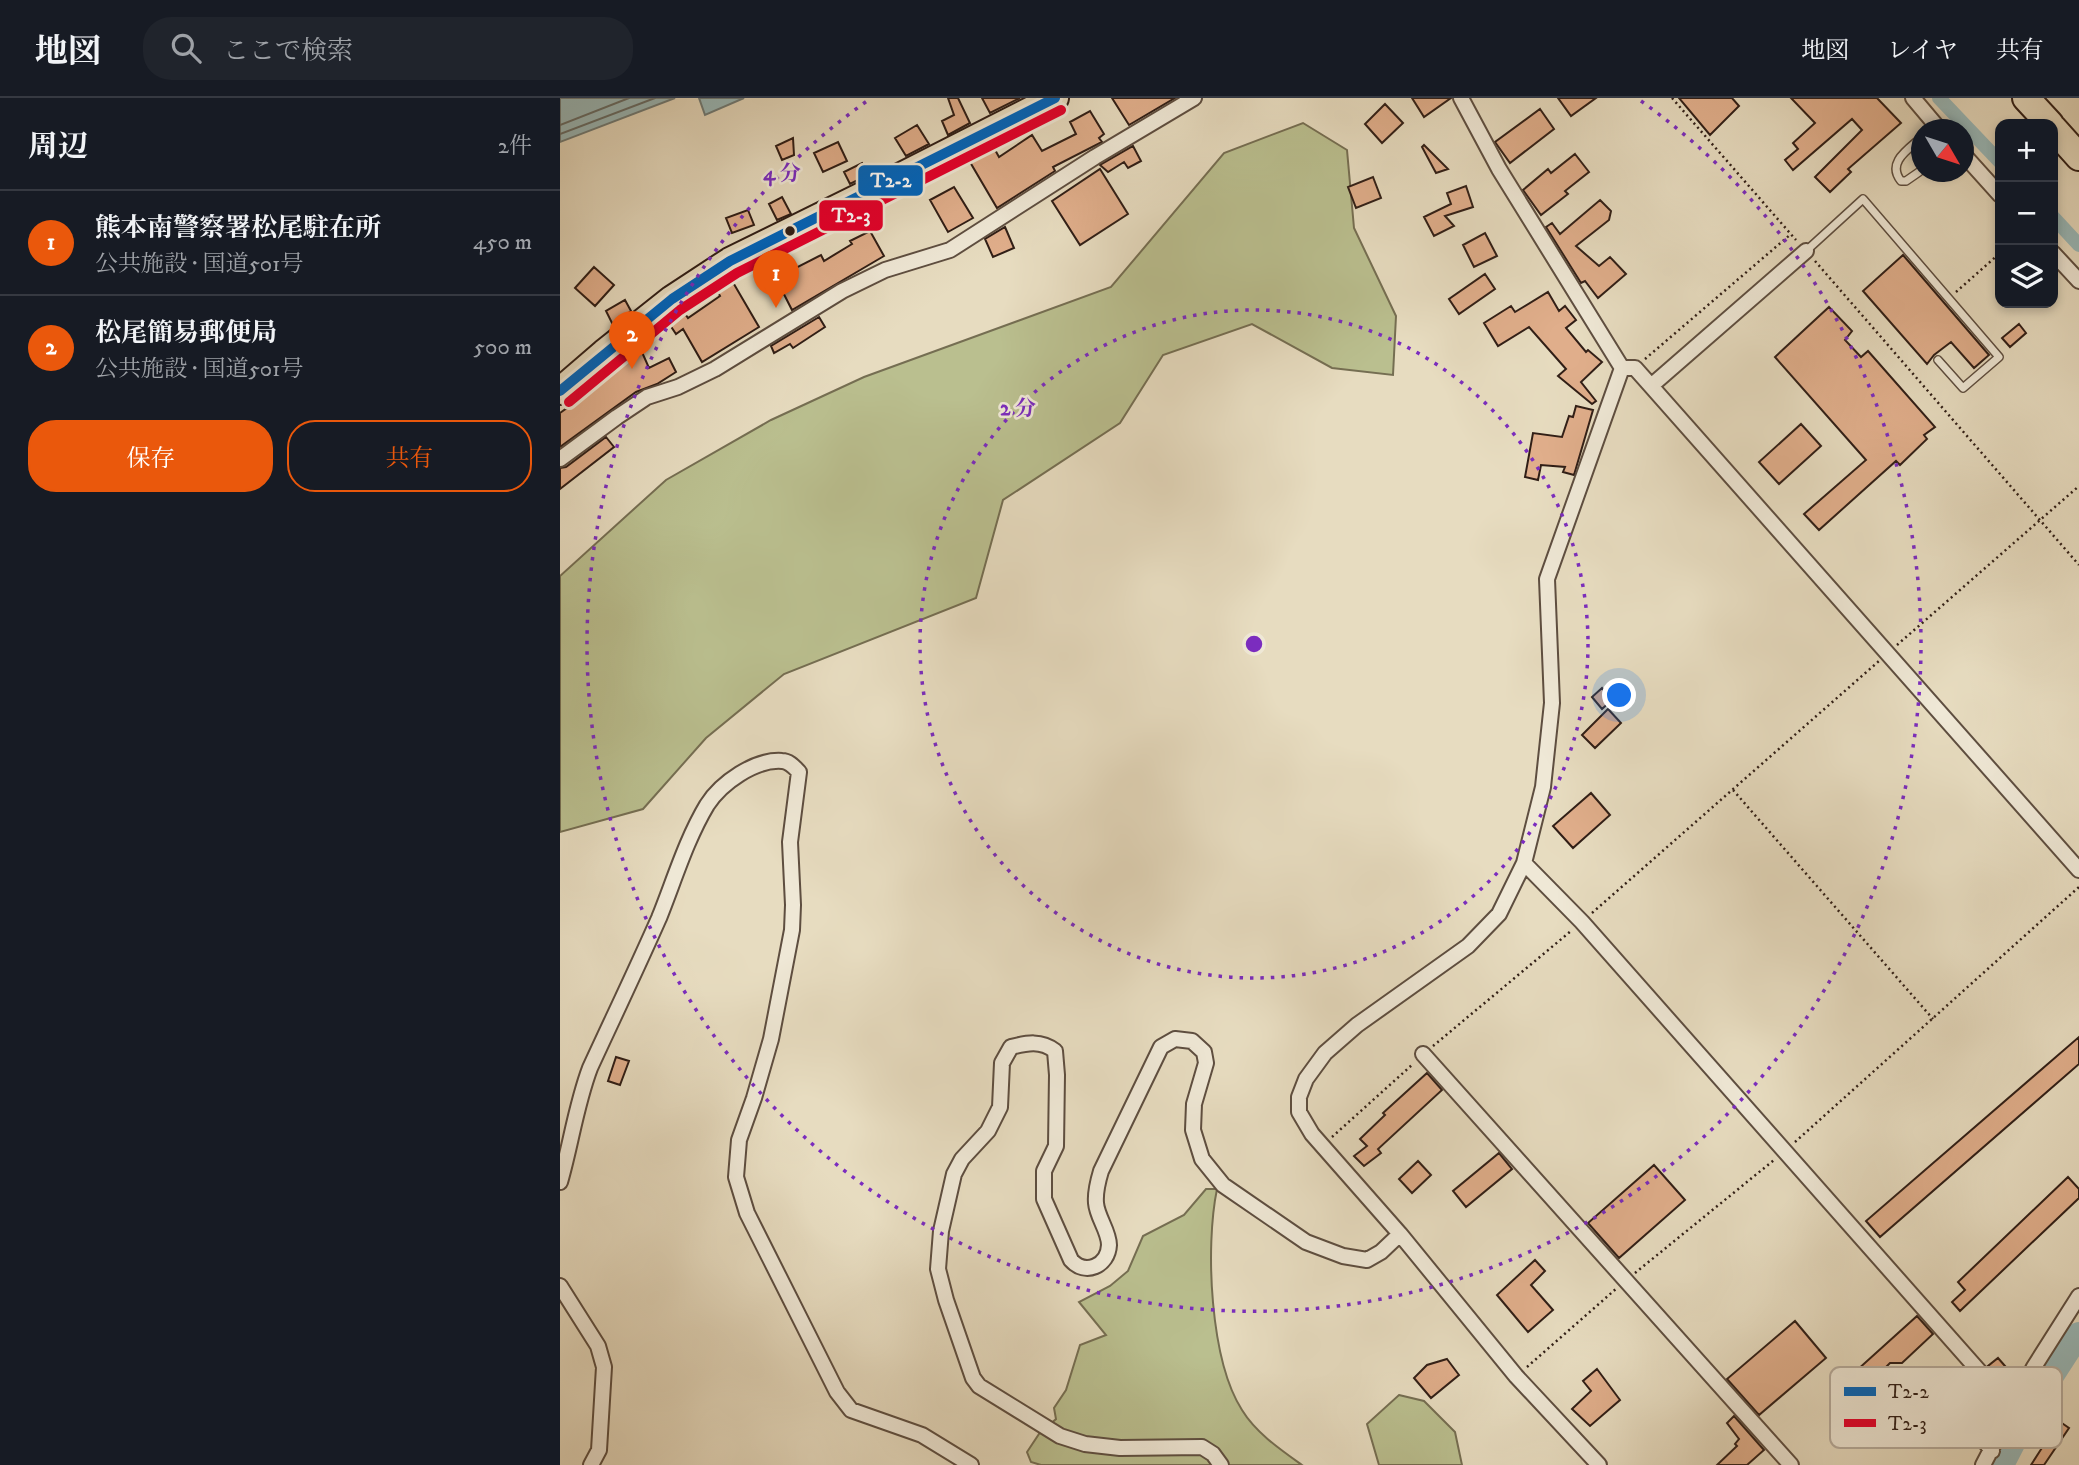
<!DOCTYPE html>
<html lang="ja">
<meta charset="utf-8">
<style>
body{margin:0;font-family:"IM FELL DW Pica","Noto Serif JP",serif;background:#20242c;color:#f1f3f6}
.controls{position:absolute;right:21px;top:21px;display:grid;overflow:hidden;border-radius:14px;box-shadow:0 4px 10px #0003}
.controls button{width:63px;height:63px;display:grid;place-items:center;padding:0;border:0;border-bottom:2px solid #363941;background:#171b24;color:#f1f3f6;font:35px sans-serif}
.compass{position:absolute;left:1351px;top:21px;width:63px;height:63px;border-radius:50%;background:#171b24;box-shadow:0 4px 10px #0003;rotate:129deg}
.you{position:absolute;left:1060px;top:598px;width:24px;height:24px;margin:-18px;border:5px solid #fff;border-radius:50%;background:#1a73e8;box-shadow:0 0 0 10px #1a73e833}
.badge{display:grid;place-items:center;width:46px;height:46px;border-radius:50%;background:#ea580c;color:#fff;font-size:23px;font-weight:700}
.pin{position:absolute;translate:-50% -58px;filter:drop-shadow(0 2px 4px #0008)}
.pin::after{content:'';position:absolute;top:37px;width:24px;height:21px;background:inherit;clip-path:polygon(0 0,100% 0,50% 100%)}
.list{margin:0;padding:0;list-style:none}
h2{display:flex;justify-content:space-between;align-items:center;height:91px;margin:0;padding:0 28px;font-size:30px}
h2 small{font-size:23px;font-weight:400;color:#9ea1a6}
.list li{display:grid;grid-template-columns:46px 1fr auto;gap:21px;align-items:center;box-sizing:border-box;height:105px;padding:0 28px;border-top:2px solid #363941}
.list b{display:block;font-size:26px;white-space:nowrap}
.list p{margin:0;font-size:23px;white-space:nowrap;color:#9ea1a6}
.list em{font-size:23px;font-style:normal;color:#9ea1a6}
.actions{display:flex;gap:14px;padding:21px 28px}
.actions a{flex:1;padding:16px 0;border:2px solid #ea580c;border-radius:28px;text-align:center;font-size:24px;color:#ea580c}
.actions .main{background:#ea580c;color:#fff}
.icon{flex:none;width:38px;height:38px;fill:none;stroke:currentColor;stroke-width:2;stroke-linecap:round;stroke-linejoin:round}
.map{position:relative;flex:none;width:1519px;height:1367px;overflow:hidden}
header{display:flex;align-items:center;gap:42px;box-sizing:border-box;height:98px;padding:0 35px;background:#171b24;border-bottom:2px solid #363941}
header strong{font-size:33px}
nav{display:flex;gap:38px;margin-inline-start:auto;font-size:24px}
.search{width:490px;height:63px;background:#20242c;display:flex;align-items:center;gap:18px;box-sizing:border-box;padding:0 24px;border-radius:28px;color:#9ea1a6;font-size:26px}
main{display:flex}
aside{flex:1;background:#171b24}
.map>svg:first-child{display:block}
.green{fill:#babf8f;stroke:#756e52;stroke-width:2}
.water{fill:#99babb;stroke:#6f7c79;stroke-width:2}
.lines{fill:none;stroke-linecap:round;stroke-linejoin:round}
.shore{stroke:#646c68;stroke-width:2}
.canal{stroke:#99babb;stroke-width:14}
.river{stroke:#99babb;stroke-width:24}
.building{fill:#e0ae8b;stroke:#301e16;stroke-width:2}
.lane-casing{stroke:#5e4e40;stroke-width:10}
.street-casing{stroke:#5e4e40;stroke-width:18}
.highway-casing{stroke:#301e16;stroke-width:30}
.path{stroke:#301e16;stroke-width:2.5;stroke-dasharray:2 3.5;stroke-linecap:butt}
.lane{stroke:#efe8d6;stroke-width:7}
.street{stroke:#efe8d6;stroke-width:14}
.highway{stroke:#e7dcc0;stroke-width:26}
.bus-1-casing{stroke:#efe8d6;stroke-width:16}
.bus-2-casing{stroke:#efe8d6;stroke-width:16}
.bus-1{stroke:#0065bd;stroke-width:10}
.bus-2{stroke:#e4002b;stroke-width:10}
.ring{fill:none;stroke:#7b2cbf;stroke-width:3.5;stroke-dasharray:3.5 7}
.bus-dot{fill:#301e16;stroke:#efe8d6;stroke-width:2.5}
.key{fill:#efe8d6;stroke:#b6ab9c;stroke-width:2}
.key-label{font-size:19px;fill:#301e16}
.centre{fill:#7b2cbf;stroke:#efe8d6;stroke-width:3.5}
.ring-label{font-size:21px;text-anchor:middle;font-weight:bold;fill:#7b2cbf;stroke:#efe8d6;stroke-width:5;stroke-linejoin:round;paint-order:stroke}
.line-badge{stroke:#efe8d6;stroke-width:2.5}
.badge-label{font-size:19px;text-anchor:middle;font-weight:bold;fill:#fff}
</style>
<header>
<strong>地図</strong>
<div class="search"><svg class="icon" aria-label="search" viewBox="0 0 24 24"><circle cx="10" cy="10" r="6"/><path d="M15 15l6 6"/></svg>ここで検索</div>
<nav><a>地図</a><a>レイヤ</a><a>共有</a></nav>
</header>
<main>
<aside>
<h2>周辺<small>2件</small></h2>
<ul class="list">
<li><span class="badge">1</span><div><b>熊本南警察署松尾駐在所</b><p>公共施設 · 国道501号</p></div><em>450 m</em></li>
<li><span class="badge">2</span><div><b>松尾簡易郵便局</b><p>公共施設 · 国道501号</p></div><em>500 m</em></li>
</ul>
<div class="actions"><a class="main">保存</a><a>共有</a></div>
</aside>
<div class="map">
<svg width="1519" height="1367" viewBox="0 0 1519 1367">
<rect width="100%" height="100%" fill="#e7dcc0"/>
<filter id="stains"><feTurbulence type="fractalNoise" baseFrequency=".00286" numOctaves="4"/><feColorMatrix values="0 0 0 0 .2 0 0 0 0 .09 0 0 0 0 .02 0 0 0 .5 -.17"/></filter>
<radialGradient id="worn" r=".72"><stop offset=".6" stop-color="#630" stop-opacity="0"/><stop offset="1" stop-color="#630" stop-opacity=".3"/></radialGradient>
<!-- green -->
<path class="green" d="M 743,25 L 787,52 L 794,130 L 836,218 L 833,277 L 772,270 L 692,226 L 603,257 L 560,325 L 443,402 L 416,500 L 224,576 L 146,640 L 83,711 L 0,734 L 0,478 L 106,382 L 211,322 L 304,279 L 551,189 L 664,55 Z
M 646,1091 L 657,1091 C 645,1149 650,1262 682,1312 C 696,1335 721,1352 742,1367 L 481,1367 L 471,1364 L 467,1354 L 479,1336 L 496,1321 L 494,1310 L 506,1292 L 520,1247 L 546,1237 L 519,1204 L 550,1188 L 568,1173 L 583,1138 L 624,1117 Z
M 839,1297 L 864,1303 L 895,1334 L 902,1367 L 819,1367 L 807,1326 Z"/>
<!-- water -->
<path class="water" d="M 0,0 L 115,0 L 0,44 Z
M 139,0 L 184,0 L 145,17 Z"/>
<g class="lines">
<!-- shore -->
<path class="shore" d="M 0,27 L 69,0
M 0,36 L 95,0"/>
<!-- canal -->
<path class="canal" d="M 1379,0 L 1440,64
M 1493,119 L 1519,147"/>
<!-- river -->
<path class="river" d="M 1442,1367 L 1472,1309 L 1519,1236"/>
</g>
<!-- building -->
<path class="building" d="M 388,0 L 398,0 L 410,25 L 388,37 L 382,23 L 394,17 Z
M 422,0 L 460,0 L 430,15 Z
M 552,0 L 615,0 L 569,27 Z
M 852,0 L 891,0 L 864,19 Z
M 998,0 L 1036,0 L 1011,18 Z
M 1119,0 L 1172,0 L 1179,8 L 1150,37 Z
M 1231,0 L 1317,0 L 1341,25 L 1288,71 L 1291,74 L 1270,94 L 1255,79 L 1302,32 L 1292,21 L 1233,72 L 1225,62 L 1238,51 L 1233,45 L 1255,25 Z
M 825,6 L 843,25 L 822,45 L 805,26 Z
M 980,11 L 994,31 L 950,65 L 935,44 Z
M 530,13 L 544,36 L 539,40 L 542,44 L 493,69 L 495,73 L 437,110 L 410,64 L 434,50 L 439,59 L 472,37 L 482,53 L 516,36 L 510,24 Z
M 357,27 L 369,46 L 346,58 L 335,40 Z
M 233,40 L 234,57 L 222,62 L 216,48 Z
M 278,44 L 287,63 L 263,74 L 254,55 Z
M 864,47 L 888,71 L 876,75 L 862,49 Z
M 573,48 L 581,63 L 568,70 L 564,64 L 548,74 L 540,67 Z
M 1015,56 L 1029,74 L 1005,93 L 1008,96 L 981,117 L 963,92 L 988,71 L 991,75 Z
M 302,65 L 308,77 L 290,86 L 284,74 Z
M 540,71 L 568,116 L 520,147 L 492,103 Z
M 813,79 L 821,100 L 796,110 L 788,89 Z
M 906,88 L 913,109 L 885,118 L 894,128 L 874,138 L 864,119 L 891,106 L 887,95 Z
M 394,89 L 413,120 L 388,134 L 370,102 Z
M 222,99 L 231,116 L 217,122 L 209,106 Z
M 1040,102 L 1051,113 L 1049,122 L 1016,148 L 1039,168 L 1050,159 L 1066,176 L 1038,200 L 1025,183 L 1021,185 L 986,129 L 992,125 L 1000,136 Z
M 188,112 L 194,127 L 172,135 L 166,120 Z
M 445,129 L 454,150 L 433,159 L 425,141 Z
M 310,133 L 324,158 L 232,212 L 207,163 L 223,154 L 232,172 L 261,157 L 264,163 L 292,146 L 290,143 Z
M 925,135 L 937,158 L 914,169 L 903,147 Z
M 1343,157 L 1429,257 L 1414,270 L 1391,244 L 1374,257 L 1367,266 L 1303,193 Z
M 34,169 L 54,187 L 35,208 L 15,190 Z
M 925,176 L 935,191 L 899,216 L 889,201 Z
M 171,181 L 199,229 L 142,264 L 123,231 L 116,236 L 108,224 L 123,213 L 128,220 L 160,198 L 156,191 Z
M 988,194 L 999,213 L 1005,208 L 1016,222 L 1006,230 L 1026,254 L 1028,252 L 1042,264 L 1021,284 L 1036,303 L 1032,306 L 998,278 L 1006,271 L 969,229 L 938,248 L 924,225 L 951,208 L 955,214 Z
M 65,202 L 71,213 L 53,227 L 46,213 Z
M 1269,209 L 1292,233 L 1285,242 L 1301,259 L 1308,253 L 1375,329 L 1364,337 L 1367,341 L 1340,367 L 1336,363 L 1259,432 L 1244,416 L 1306,362 L 1215,259 Z
M 259,219 L 265,229 L 233,250 L 230,246 L 214,255 L 211,248 Z
M 1459,226 L 1466,235 L 1450,249 L 1442,240 Z
M 81,252 L 89,270 L 109,260 L 116,274 L 97,286 L 76,294 L 0,349 L 0,315 L 21,300 L 19,297 L 36,286 L 35,284 L 62,261 Z
M 1016,308 L 1033,312 L 1014,377 L 1003,374 L 1005,369 L 981,367 L 978,382 L 965,379 L 973,335 L 1002,339 L 1009,318 L 1013,319 Z
M 1241,326 L 1261,348 L 1219,386 L 1199,364 Z
M 46,339 L 54,349 L 0,391 L 0,370 L 6,369 Z
M 1042,590 L 1052,602 L 1042,611 L 1032,599 Z
M 1048,611 L 1061,625 L 1035,650 L 1022,637 Z
M 1031,695 L 1050,717 L 1013,750 L 993,728 Z
M 1519,939 L 1519,966 L 1320,1139 L 1306,1123 Z
M 56,959 L 69,963 L 60,987 L 48,983 Z
M 867,975 L 882,992 L 818,1051 L 821,1055 L 804,1068 L 794,1058 L 807,1048 L 800,1041 L 825,1017 L 823,1015 Z
M 939,1055 L 952,1071 L 906,1109 L 893,1093 Z
M 858,1063 L 871,1077 L 852,1095 L 839,1081 Z
M 1094,1067 L 1125,1102 L 1059,1160 L 1028,1125 Z
M 1508,1079 L 1519,1091 L 1519,1100 L 1400,1213 L 1392,1204 L 1405,1192 L 1398,1184 Z
M 975,1162 L 985,1173 L 971,1187 L 993,1212 L 968,1234 L 937,1197 Z
M 1357,1218 L 1373,1236 L 1342,1265 L 1330,1265 L 1309,1286 L 1296,1273 Z
M 1235,1223 L 1266,1260 L 1199,1317 L 1167,1281 Z
M 1438,1260 L 1452,1276 L 1442,1285 L 1428,1268 Z
M 887,1261 L 899,1277 L 871,1300 L 854,1280 L 867,1267 Z
M 1037,1271 L 1060,1302 L 1030,1328 L 1012,1311 L 1031,1293 L 1023,1283 Z
M 1174,1318 L 1204,1352 L 1187,1367 L 1157,1367 L 1177,1348 L 1175,1346 L 1179,1341 L 1167,1325 Z
M 1496,1321 L 1509,1330 L 1484,1367 L 1471,1367 L 1487,1342 L 1485,1340 Z"/>
<g class="lines">
<defs>
<path id="lane" d="M 1359,74 L 1346,83 L 1341,83 C 1326,64 1349,51 1362,39
M 1246,153 L 1303,101 L 1439,259 L 1403,290 L 1378,262"/>
<path id="street" d="M 901,0 L 939,71 L 1062,270
M 1353,0 L 1380,32
M 1404,57 L 1440,97
M 1493,155 L 1519,183
M 1062,270 L 1075,270 L 1091,288 L 1246,153
M 1091,288 L 1519,772
M 0,361 L 57,319 L 87,299 L 118,289 L 155,271 L 282,193 L 325,172 L 390,152 L 535,59 L 634,0
M 964,765 L 1022,824 L 1442,1299 L 1443,1308 L 1426,1345 L 1432,1353
M 863,956 L 1231,1367
M 0,1084 C 11,1046 16,1007 30,970 C 53,920 77,870 99,820 C 114,783 126,742 147,707 C 161,685 195,661 222,663 C 229,663 234,669 239,674 L 230,744 L 233,807 L 232,832 L 211,941 L 194,1000 L 179,1042 L 176,1079 L 187,1115 L 277,1294 L 291,1312 L 362,1337 L 411,1367
M 0,1188 L 38,1248 L 44,1269 L 39,1352 L 31,1367
M 661,1367 L 653,1356 L 642,1349 L 560,1350 L 525,1346 L 500,1338 L 419,1288 L 413,1280 L 386,1202 L 378,1171 L 381,1133 L 394,1076 L 402,1061 L 428,1033 L 440,1009 L 442,965 L 451,949 C 467,945 481,942 495,953 L 497,977 L 496,1048 L 484,1073 L 484,1101 L 511,1162 C 525,1178 548,1168 549,1147 C 549,1133 537,1119 536,1105 C 535,1094 538,1083 541,1073 L 601,949 L 615,941 L 632,943 L 644,954 L 646,965 L 634,1006 L 633,1032 L 642,1061 L 663,1087 L 746,1144 L 783,1158 L 807,1162 L 821,1154 L 840,1136
M 1039,1367 L 956,1278 L 840,1136 L 752,1036 L 739,1014 L 739,999 L 746,981 L 765,955 L 797,927 L 908,848 L 939,816 L 964,765 L 983,689 L 992,605 L 987,481 L 1062,270
M 1423,1367 L 1474,1269 L 1519,1198"/>
<path id="highway" d="M 1466,0 L 1490,26
M 1493,30 L 1519,59
M 0,293 L 44,255 L 112,201 L 170,163 L 314,92 L 495,0"/>
</defs>
<!-- lane casing -->
<use href="#lane" class="lane-casing"/>
<!-- street casing -->
<use href="#street" class="street-casing"/>
<!-- highway casing -->
<use href="#highway" class="highway-casing"/>
<!-- path -->
<path class="path" d="M 1112,0 L 1236,142
M 1255,163 L 1519,467
M 1396,194 L 1440,155
M 1085,261 L 1231,136
M 1337,547 L 1519,388
M 1173,692 L 1373,921
M 1032,815 L 1319,563
M 873,948 L 1011,833
M 772,1039 L 853,966
M 1235,1044 L 1519,789
M 1075,1175 L 1214,1062
M 967,1269 L 1057,1190"/>
<!-- lane -->
<use href="#lane" class="lane"/>
<!-- street -->
<use href="#street" class="street"/>
<!-- highway -->
<use href="#highway" class="highway"/>
<defs>
<path id="bus-1" d="M 0,293 L 112,201 L 170,163 L 495,0"/>
<path id="bus-2" d="M 9,304 L 120,212 L 177,175 L 501,12"/>
</defs>
<!-- bus-1 casing -->
<use href="#bus-1" class="bus-1-casing"/>
<!-- bus-2 casing -->
<use href="#bus-2" class="bus-2-casing"/>
<!-- bus-1 -->
<use href="#bus-1" class="bus-1"/>
<!-- bus-2 -->
<use href="#bus-2" class="bus-2"/>
</g>
<!-- distance rings -->
<g class="ring">
<circle cx="694" cy="546" r="334"/>
<path d="M1081 3A667 667 0 1 1 307 3"/>
</g>
<!-- markers -->
<circle class="bus-dot" cx="230" cy="133" r="6"/>
<!-- legend -->
<rect x="1270" y="1269" width="232" height="81" rx="10" class="key"/>
<rect x="1284" y="1289" width="32" height="9" fill="#0065bd"/>
<rect x="1284" y="1321" width="32" height="8" fill="#e4002b"/>
<g class="key-label">
<text x="1328" y="1300">T2-2</text>
<text x="1328" y="1332">T2-3</text>
</g>
<circle cx="694" cy="546" r="10" class="centre"/>
<g class="ring-label">
<text x="222" y="82">4 分</text>
<text x="458" y="317">2 分</text>
</g>
<g class="line-badge">
<rect x="297" y="66" width="67" height="33" rx="7" fill="#0065bd"/>
<rect x="258" y="101" width="66" height="33" rx="7" fill="#e4002b"/>
</g>
<g class="badge-label">
<text x="331" y="89">T2-2</text>
<text x="291" y="124">T2-3</text>
</g>
<rect width="100%" height="100%" filter="url(#stains)"/>
<rect width="100%" height="100%" fill="url(#worn)"/>
</svg>
<div class="controls">
<button>+</button>
<button>−</button>
<button><svg class="icon" aria-label="layers" viewBox="0 0 24 24"><path d="M12 4l9 5-9 5-9-5zM3 14l9 5 9-5"/></svg></button>
</div>
<svg class="compass" viewBox="-18 -18 36 36"><path d="M0-13l5 13h-10z" fill="#e53935"/><path d="M0 13l5-13h-10z" fill="#9ea1a6"/></svg>
<div class="you"></div>
<div class="pin badge" style="left:216px;top:210px">1</div>
<div class="pin badge" style="left:72px;top:271px">2</div>
</div>
</main>
